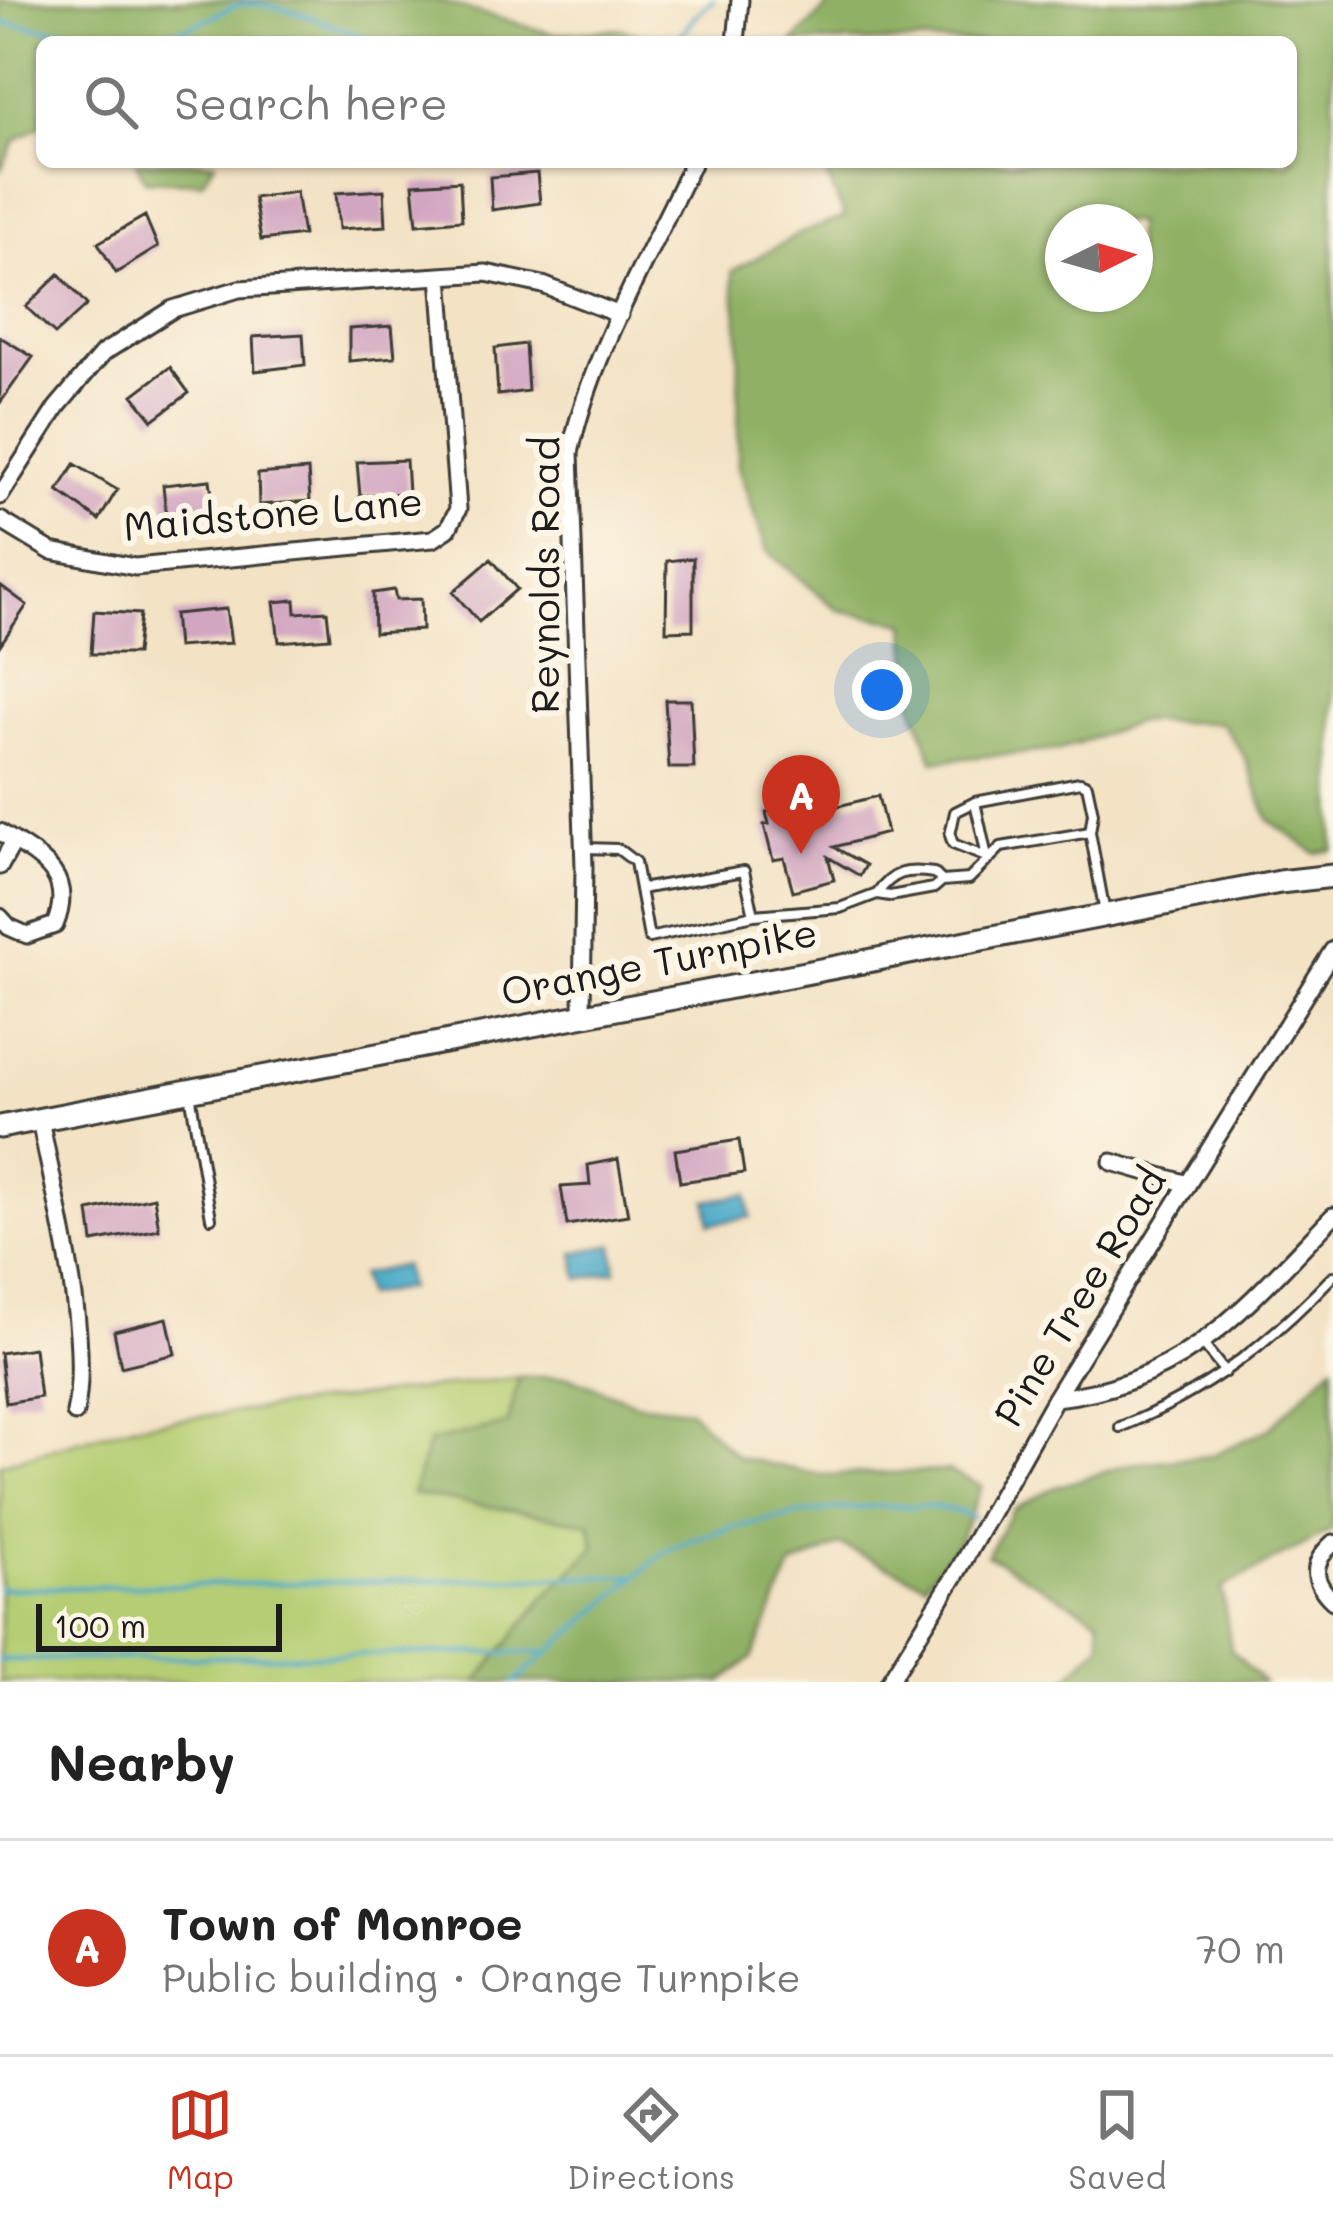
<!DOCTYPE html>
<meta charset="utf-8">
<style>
body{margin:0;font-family:Mali,sans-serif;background:#f6f6f6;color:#222}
.compass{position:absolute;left:1045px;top:204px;width:108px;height:108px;border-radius:50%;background:#fff;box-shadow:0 3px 9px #0004;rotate:85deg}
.scale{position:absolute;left:36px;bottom:30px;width:246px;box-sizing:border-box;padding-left:12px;border:6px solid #1c1c1c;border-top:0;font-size:33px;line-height:42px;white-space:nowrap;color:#1c1c1c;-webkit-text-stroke:9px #fcf5e5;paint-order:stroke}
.you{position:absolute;left:882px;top:690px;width:42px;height:42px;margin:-30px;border:9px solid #fff;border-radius:50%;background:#1a73e8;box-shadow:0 0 0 18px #1a73e833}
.badge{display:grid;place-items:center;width:78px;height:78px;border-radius:50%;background:#c8321e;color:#fff;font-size:39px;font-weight:700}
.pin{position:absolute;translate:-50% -99px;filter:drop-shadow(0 3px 6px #0008)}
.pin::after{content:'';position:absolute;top:63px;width:42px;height:36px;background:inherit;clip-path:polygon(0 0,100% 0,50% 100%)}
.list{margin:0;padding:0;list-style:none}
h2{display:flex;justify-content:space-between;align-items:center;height:156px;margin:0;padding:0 48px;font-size:51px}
h2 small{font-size:39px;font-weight:400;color:#767676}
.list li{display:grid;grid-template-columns:78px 1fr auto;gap:36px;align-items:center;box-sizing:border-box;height:216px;padding:0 48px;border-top:3px solid #e0e0e0}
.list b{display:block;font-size:45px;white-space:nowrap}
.list p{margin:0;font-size:39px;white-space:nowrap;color:#767676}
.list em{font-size:39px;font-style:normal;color:#767676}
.icon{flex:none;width:66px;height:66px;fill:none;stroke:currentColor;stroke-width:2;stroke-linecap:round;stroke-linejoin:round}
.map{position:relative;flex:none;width:1333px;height:1682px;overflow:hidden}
.search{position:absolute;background:#fff;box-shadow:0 3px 9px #0004;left:36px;right:36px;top:36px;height:132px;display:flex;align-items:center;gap:30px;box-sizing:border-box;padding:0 42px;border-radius:18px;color:#767676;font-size:45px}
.sheet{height:372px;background:#fff}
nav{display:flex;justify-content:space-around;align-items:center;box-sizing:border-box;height:168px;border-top:3px solid #e0e0e0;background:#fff;font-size:33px;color:#767676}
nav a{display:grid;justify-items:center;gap:6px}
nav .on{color:#c8321e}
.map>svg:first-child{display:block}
.green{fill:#b5ce73;stroke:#687548;stroke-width:3}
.forest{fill:#90b165;stroke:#566640;stroke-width:3;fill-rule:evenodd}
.water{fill:#49a9c8;stroke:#326272;stroke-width:3}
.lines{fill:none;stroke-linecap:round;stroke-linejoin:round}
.stream{stroke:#49a9c8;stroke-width:4.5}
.building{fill:#d1a6c1}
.lane-casing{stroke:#3c3a35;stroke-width:14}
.street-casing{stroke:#3c3a35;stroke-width:21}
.secondary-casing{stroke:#3c3a35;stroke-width:27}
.lane{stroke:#fff;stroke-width:8}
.street{stroke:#fff;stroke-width:15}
.secondary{stroke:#fff;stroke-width:21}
.labels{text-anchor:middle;stroke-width:12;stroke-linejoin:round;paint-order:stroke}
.street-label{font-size:39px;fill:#1c1c1c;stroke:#fcf5e5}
</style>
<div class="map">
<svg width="1333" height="1682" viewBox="0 0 1333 1682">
<rect width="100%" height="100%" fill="#fcf5e5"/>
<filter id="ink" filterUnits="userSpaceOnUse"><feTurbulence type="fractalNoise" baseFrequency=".00833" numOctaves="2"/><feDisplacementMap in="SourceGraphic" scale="24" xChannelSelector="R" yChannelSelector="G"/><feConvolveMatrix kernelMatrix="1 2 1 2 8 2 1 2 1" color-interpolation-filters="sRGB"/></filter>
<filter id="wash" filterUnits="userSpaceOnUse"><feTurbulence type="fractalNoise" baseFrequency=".004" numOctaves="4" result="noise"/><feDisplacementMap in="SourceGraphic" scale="48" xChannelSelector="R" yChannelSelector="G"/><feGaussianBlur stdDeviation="2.7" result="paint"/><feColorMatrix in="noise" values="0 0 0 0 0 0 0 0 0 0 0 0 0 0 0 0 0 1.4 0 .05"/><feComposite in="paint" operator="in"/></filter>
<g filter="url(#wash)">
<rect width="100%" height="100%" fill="#f3e2c4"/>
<!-- green -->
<path class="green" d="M 521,1377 L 508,1424 L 429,1442 L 412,1494 L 590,1523 L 595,1547 L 545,1597 L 477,1682 L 0,1682 L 0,1464 L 133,1425 Z"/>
<!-- forest -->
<path class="forest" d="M 0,0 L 436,0 L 553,34 L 621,29 L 667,42 L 42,42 L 42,125 L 15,141 L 0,171 Z
M 834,0 L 1333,0 L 1333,850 L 1315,853 L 1269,820 L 1244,756 L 1221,723 L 1140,721 L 1059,750 L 933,761 L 912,701 L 906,623 L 838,610 L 767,551 L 738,467 L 739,334 L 732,271 L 801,233 L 845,217 L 821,162 L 1291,162 L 1291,42 L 793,42 ZM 1135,222 L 1135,294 L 1063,294 L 1063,222 Z
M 136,162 L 215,162 L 202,182 L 145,180 Z
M 1333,1365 L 1333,1529 L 1222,1588 L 1231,1650 L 1263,1682 L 1049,1682 L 1066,1679 L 1101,1643 L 1099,1619 L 987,1555 L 1013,1510 L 1053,1488 L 1130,1464 L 1210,1456 L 1269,1429 Z
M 519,1377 L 570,1377 L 635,1403 L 688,1409 L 737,1457 L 821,1475 L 948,1471 L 982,1486 L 959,1541 L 925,1583 L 840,1545 L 792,1567 L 752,1658 L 722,1682 L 477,1682 L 545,1597 L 595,1547 L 590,1523 L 412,1494 L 429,1442 L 508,1424 Z"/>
<!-- water -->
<path class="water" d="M 747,1194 L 751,1217 L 710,1224 L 707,1201 Z
M 613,1244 L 616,1271 L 579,1279 L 574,1253 Z
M 403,1265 L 408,1288 L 365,1296 L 360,1275 Z"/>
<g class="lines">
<!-- stream -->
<path class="stream" d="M 0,22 C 45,30 121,39 166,33 C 194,30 223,7 243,4 C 276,0 344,30 376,42
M 677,42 L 694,17 L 713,0
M 0,1589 L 637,1576
M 0,1660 L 550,1652
M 515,1682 L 664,1552 C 723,1520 912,1488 973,1517"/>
</g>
<g id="blocks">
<!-- building -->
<path class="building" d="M 537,173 L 540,203 L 492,210 L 490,177 Z
M 460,181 L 462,220 L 417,224 L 413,184 Z
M 384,190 L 386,226 L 339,229 L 336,193 Z
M 296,192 L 303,235 L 261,240 L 254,198 Z
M 145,216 L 158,247 L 116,273 L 98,243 Z
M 59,274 L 87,305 L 55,334 L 26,307 Z
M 392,326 L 395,357 L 349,361 L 349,329 Z
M 303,334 L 305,365 L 255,371 L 253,337 Z
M 0,337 L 33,357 L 0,403 Z
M 525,344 L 528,391 L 498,395 L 495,348 Z
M 170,367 L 189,393 L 153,420 L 133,395 Z
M 406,460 L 408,493 L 360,496 L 357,462 Z
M 75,464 L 117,490 L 99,520 L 58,491 Z
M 308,470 L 310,501 L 259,505 L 258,474 Z
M 210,480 L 214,511 L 166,515 L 163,485 Z
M 693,558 L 693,630 L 666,631 L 667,561 Z
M 491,559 L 517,589 L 479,622 L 453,592 Z
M 0,585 L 27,605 L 0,645 Z
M 394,590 L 396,600 L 421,599 L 422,630 L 374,633 L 373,593 Z
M 295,600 L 296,613 L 327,611 L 330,638 L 279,642 L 274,602 Z
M 226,609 L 231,643 L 177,647 L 174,614 Z
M 94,611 L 140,614 L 136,654 L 91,654 Z
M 665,700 L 691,700 L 694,768 L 669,768 Z
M 878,796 L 887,833 L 834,847 L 866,865 L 860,876 L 828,857 L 834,880 L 793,891 L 784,858 L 773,860 L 764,825 L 769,824 L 766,812 L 787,807 L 788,813 L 810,808 L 811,813 Z
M 739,1140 L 744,1173 L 680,1182 L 675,1150 Z
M 618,1159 L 628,1215 L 567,1225 L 561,1187 L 590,1185 L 588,1165 Z
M 154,1197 L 159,1229 L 93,1242 L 89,1211 Z
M 167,1318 L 175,1354 L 121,1367 L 114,1331 Z
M 34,1348 L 40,1397 L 6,1403 L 0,1353 Z"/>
</g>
</g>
<g filter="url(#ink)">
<use href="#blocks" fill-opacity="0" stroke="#3c3a35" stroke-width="3"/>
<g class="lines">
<defs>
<path id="lane" d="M 975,802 L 955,812 L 950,835 L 953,844 L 986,857
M 585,848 L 618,849 L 635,862 L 649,938 L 754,915 L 744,871 L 640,889
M 987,857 L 975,802 L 1080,782 L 1087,785 L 1093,813 L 1090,832
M 942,881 L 969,879 L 1001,847 L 1090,832 L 1105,913
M 754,915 L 840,908 L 877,894 L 890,896 L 934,888 L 942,881 L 934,873 C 907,869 893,871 877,894
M 190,1093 L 211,1218
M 1202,1343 L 1225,1372
M 1120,1427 C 1207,1392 1268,1344 1333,1276"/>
<path id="street" d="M 736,42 L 740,0
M 0,496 L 57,407 L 103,353 L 173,309 L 239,289 L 486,273 L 543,285 L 620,315
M 0,520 L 51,551 L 135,567 L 433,539 L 448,529 L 458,509 L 440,276
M 0,832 C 39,857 76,873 55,925 L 27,935 L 9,927 L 0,917
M 0,866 L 14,841
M 582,1013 L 584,867 L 570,453 C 592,351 649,256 693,162
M 40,1119 C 55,1199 92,1336 75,1413
M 1112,1162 L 1188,1184
M 1055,1398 C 1185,1385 1248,1304 1333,1216
M 1333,1543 C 1311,1563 1311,1580 1333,1601
M 889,1682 L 955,1576 L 1055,1398 L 1333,950"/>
<path id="secondary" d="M 0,1127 L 1280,882 L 1333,876"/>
</defs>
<!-- lane casing -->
<use href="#lane" class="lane-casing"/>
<!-- street casing -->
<use href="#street" class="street-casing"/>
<!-- secondary casing -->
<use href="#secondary" class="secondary-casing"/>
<!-- lane -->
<use href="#lane" class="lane"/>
<!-- street -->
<use href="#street" class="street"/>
<!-- secondary -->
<use href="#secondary" class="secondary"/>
</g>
</g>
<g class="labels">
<!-- street labels -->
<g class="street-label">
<text transform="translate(273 514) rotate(-5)" y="14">Maidstone Lane</text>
<text transform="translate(545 575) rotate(-90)" y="14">Reynolds Road</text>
<text transform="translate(659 962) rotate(-11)" y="14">Orange Turnpike</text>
<text transform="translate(1080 1297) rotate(-59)" y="14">Pine Tree Road</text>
</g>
</g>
</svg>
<svg class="compass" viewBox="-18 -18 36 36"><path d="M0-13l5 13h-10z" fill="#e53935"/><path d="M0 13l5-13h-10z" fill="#767676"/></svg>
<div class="scale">100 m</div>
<div class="you"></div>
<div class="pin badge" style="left:801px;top:854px">A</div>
<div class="search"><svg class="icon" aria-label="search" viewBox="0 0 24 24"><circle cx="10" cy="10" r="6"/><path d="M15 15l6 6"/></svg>Search here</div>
</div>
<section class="sheet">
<h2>Nearby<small></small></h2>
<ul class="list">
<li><span class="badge">A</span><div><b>Town of Monroe</b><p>Public building · Orange Turnpike</p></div><em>70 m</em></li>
</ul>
</section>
<nav>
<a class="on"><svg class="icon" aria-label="map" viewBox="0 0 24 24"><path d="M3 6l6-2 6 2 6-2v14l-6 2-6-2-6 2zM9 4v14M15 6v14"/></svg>Map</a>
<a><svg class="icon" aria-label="directions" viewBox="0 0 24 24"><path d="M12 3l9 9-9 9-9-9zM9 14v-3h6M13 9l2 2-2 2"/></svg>Directions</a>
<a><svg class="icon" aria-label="saved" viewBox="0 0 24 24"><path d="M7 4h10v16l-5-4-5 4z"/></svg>Saved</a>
</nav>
